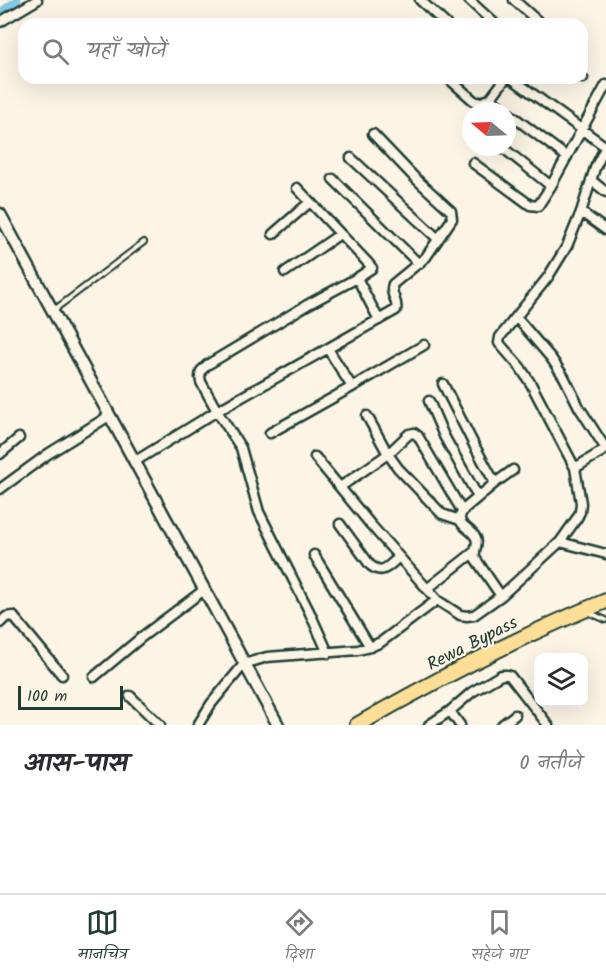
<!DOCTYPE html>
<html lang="hi">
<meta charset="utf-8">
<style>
body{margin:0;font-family:Kalam,"Playpen Sans Deva",sans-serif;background:#f2f2f3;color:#2b2b33}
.controls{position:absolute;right:18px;bottom:18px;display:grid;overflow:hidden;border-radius:12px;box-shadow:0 6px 24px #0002}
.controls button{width:54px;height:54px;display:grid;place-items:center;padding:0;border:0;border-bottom:2px solid #e1e1e2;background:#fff;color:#2b2b33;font:30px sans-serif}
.compass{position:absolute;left:462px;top:102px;width:54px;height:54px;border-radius:50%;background:#fff;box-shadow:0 6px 24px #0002;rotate:289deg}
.scale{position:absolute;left:18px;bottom:15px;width:105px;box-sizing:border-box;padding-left:6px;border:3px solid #1f3d34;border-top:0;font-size:16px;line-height:21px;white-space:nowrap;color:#1f3d34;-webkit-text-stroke:4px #fcf5e5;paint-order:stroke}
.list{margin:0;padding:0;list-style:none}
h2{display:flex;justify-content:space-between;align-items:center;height:78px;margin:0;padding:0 24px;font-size:26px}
h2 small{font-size:20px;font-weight:400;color:#7c7c81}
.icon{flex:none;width:33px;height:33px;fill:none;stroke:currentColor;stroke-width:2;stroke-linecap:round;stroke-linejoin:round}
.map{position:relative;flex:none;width:606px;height:725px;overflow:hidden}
.search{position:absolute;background:#fff;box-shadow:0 6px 24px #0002;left:18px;right:18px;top:18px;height:66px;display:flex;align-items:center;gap:15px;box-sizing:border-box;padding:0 21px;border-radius:18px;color:#7c7c81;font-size:22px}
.sheet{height:168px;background:#fff}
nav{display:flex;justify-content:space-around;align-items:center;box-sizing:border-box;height:84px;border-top:2px solid #e1e1e2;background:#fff;font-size:16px;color:#7c7c81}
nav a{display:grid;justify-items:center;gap:3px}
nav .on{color:#1f3d34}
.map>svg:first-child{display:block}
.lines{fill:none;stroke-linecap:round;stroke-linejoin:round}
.canal{stroke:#83c7e4;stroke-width:8}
.service-casing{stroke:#1f3d34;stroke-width:8}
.minor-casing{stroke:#1f3d34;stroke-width:13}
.tertiary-casing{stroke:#1f3d34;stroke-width:15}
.trunk-casing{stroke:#1f3d34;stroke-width:18}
.service{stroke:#fcf5e5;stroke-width:4}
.minor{stroke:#fcf5e5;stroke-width:8}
.tertiary{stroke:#fcf5e5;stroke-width:10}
.trunk{stroke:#fcde96;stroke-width:14}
.labels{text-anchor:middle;stroke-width:4.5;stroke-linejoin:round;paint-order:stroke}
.street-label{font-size:18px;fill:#1f3d34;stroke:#fcf5e5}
</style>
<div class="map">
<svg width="606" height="725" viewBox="0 0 606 725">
<rect width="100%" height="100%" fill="#fcf5e5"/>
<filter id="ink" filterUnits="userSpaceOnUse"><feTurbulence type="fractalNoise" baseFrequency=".0167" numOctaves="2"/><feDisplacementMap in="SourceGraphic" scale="12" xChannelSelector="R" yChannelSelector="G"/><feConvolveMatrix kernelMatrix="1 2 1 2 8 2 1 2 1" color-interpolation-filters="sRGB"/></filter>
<g filter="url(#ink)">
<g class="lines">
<!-- canal -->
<path class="canal" d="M 0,13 L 17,0"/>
<defs>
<path id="service" d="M 54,310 L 144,242
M 590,613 L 606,620"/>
<path id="minor" d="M 420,0 L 446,24
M 469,0 L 495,24
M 514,0 L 541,24
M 0,22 L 37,0
M 582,77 L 583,78
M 448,78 L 473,100 L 478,103 L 490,99 L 506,78
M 511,78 L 606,147
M 490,99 L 506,111
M 507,112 L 567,157
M 502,147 L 551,186
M 351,158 L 437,238
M 473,163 L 530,205 L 538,206 L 551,186 L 606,85
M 333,179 L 419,264
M 591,180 L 606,192
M 297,188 L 368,263 L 372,268 L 357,278 L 307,305 L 207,365 L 201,371 L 200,377 L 201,382 L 217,411 L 241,448 L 259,512 L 309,611 L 328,653
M 581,212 L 606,230
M 273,234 L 310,202
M 285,272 L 340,234
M 357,278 L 379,320
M 516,317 L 551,358 L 564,377 L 579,407 L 606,449
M 328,349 L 352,387
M 443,384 L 474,445 L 495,483
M 429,401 L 444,436 L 478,497
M 367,416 L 388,454 L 398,468 L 442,514 L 460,520
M 270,433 L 352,387 L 424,345
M 0,454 L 19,438
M 315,457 L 371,525 L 437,600 L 460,615 L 467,616 L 474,615 L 501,596 L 560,542 L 606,554
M 134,462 L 217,411 L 396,310 C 399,301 389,294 393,284 L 426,257 L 452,219 L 451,211 L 414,177 L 373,134
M 575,468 L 606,449
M 340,487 L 388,454 L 409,434 L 414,433 L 418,436 L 462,511
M 0,489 L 48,454 L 109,416
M 340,524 L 370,565 C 383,576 389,565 399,557
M 560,542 L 577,518 L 580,512 L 581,503 L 575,468 L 531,384 L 520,367 L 499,343 L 500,337 L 548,277 L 567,246 L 581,212 L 595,168 L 606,146
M 314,555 L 370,647
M 427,589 L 474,552
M 501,596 L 475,558 C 473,551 479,544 476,538 C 470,526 452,525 464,509 L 495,483 L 513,470
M 0,623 L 6,617 L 13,616 L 62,675
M 94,677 L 143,636 L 204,590
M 130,696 L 160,725
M 450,711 L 460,725
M 198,725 L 211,704 L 244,664 L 267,657 L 358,650 L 370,647 L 381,642 L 437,600
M 429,725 L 450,711 L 472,692 L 501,675 L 507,675 L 510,676 L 548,725
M 502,725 L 515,715"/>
<path id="tertiary" d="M 0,214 L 278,725"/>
<path id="trunk" d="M 357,725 C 437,679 520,636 606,601"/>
</defs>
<!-- service casing -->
<use href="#service" class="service-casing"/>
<!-- minor casing -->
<use href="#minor" class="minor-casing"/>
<!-- tertiary casing -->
<use href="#tertiary" class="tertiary-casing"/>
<!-- trunk casing -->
<use href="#trunk" class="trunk-casing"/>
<!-- service -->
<use href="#service" class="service"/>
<!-- minor -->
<use href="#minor" class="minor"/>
<!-- tertiary -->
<use href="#tertiary" class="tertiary"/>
<!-- trunk -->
<use href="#trunk" class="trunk"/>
</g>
</g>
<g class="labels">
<!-- street labels -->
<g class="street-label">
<text transform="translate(472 643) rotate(-27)" y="6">Rewa Bypass</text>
</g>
</g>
</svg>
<div class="controls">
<button><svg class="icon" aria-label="layers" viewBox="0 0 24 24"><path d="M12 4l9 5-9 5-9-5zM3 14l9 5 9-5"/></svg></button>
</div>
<svg class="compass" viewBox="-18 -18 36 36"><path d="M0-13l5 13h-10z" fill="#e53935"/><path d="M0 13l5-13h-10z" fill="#7c7c81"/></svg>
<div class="scale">100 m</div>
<div class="search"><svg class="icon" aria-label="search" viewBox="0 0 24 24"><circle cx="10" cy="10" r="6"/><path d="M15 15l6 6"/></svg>यहाँ खोजें</div>
</div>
<section class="sheet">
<h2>आस-पास<small>0 नतीजे</small></h2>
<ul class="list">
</ul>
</section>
<nav>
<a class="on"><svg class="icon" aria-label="map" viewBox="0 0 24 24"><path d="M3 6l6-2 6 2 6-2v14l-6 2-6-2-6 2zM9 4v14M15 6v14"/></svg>मानचित्र</a>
<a><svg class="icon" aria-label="directions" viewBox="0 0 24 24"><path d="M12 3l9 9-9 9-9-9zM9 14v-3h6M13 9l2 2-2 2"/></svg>दिशा</a>
<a><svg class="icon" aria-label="saved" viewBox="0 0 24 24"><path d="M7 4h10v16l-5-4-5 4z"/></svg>सहेजे गए</a>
</nav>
